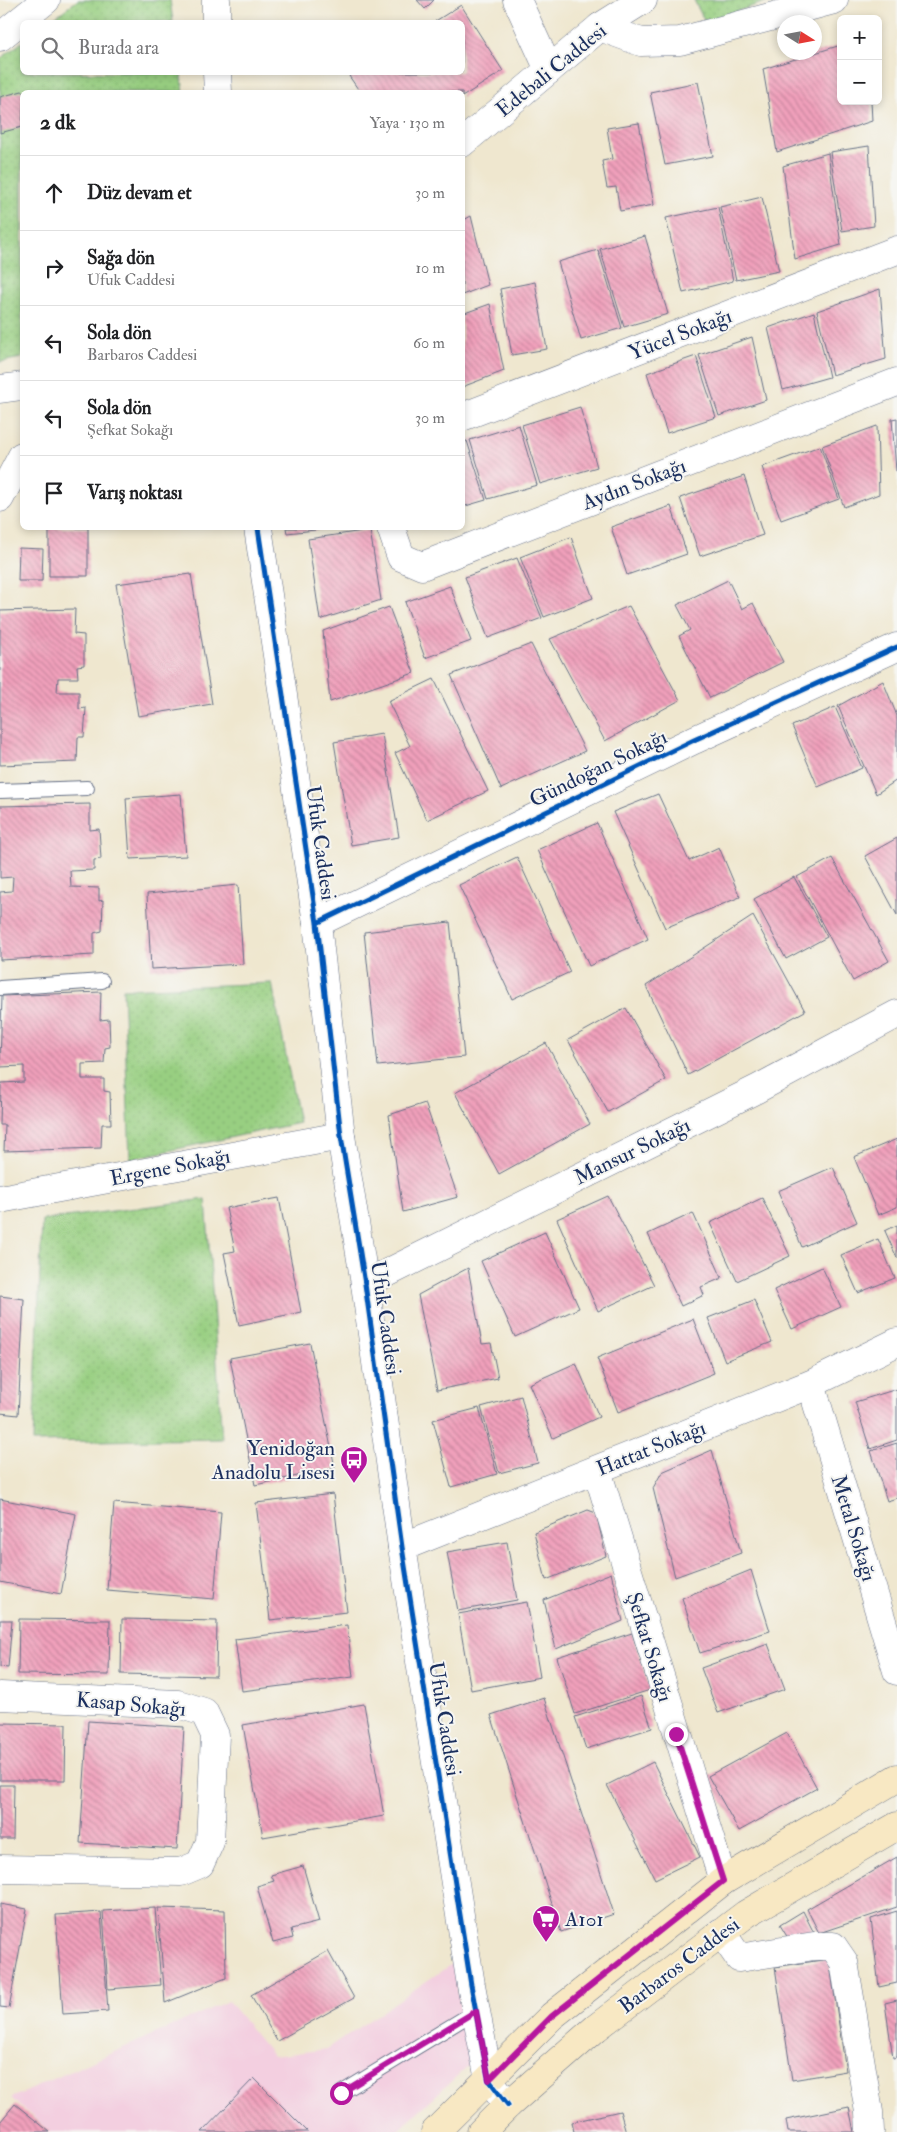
<!DOCTYPE html>
<html lang="tr">
<meta charset="utf-8">
<style>
body{margin:0;font-family:"IM FELL Double Pica",serif;background:#f6f6f6;color:#202124}
.controls{position:absolute;right:15px;top:15px;display:grid;overflow:hidden;border-radius:8px;box-shadow:0 2px 8px #0003}
.controls button{width:45px;height:45px;display:grid;place-items:center;padding:0;border:0;border-bottom:1px solid #e0e0e0;background:#fff;color:#202124;font:25px sans-serif}
.compass{position:absolute;left:777px;top:15px;width:45px;height:45px;border-radius:50%;background:#fff;box-shadow:0 2px 8px #0003;rotate:101deg}
.stop{position:absolute;width:15px;height:15px;margin:-11px;border:4px solid #b5179e;border-radius:50%;background:#fff}
.stop.end{background:#b5179e;border-color:#fff;box-shadow:0 1px 5px #0008}
.list{margin:0;padding:0;list-style:none}
h2{display:flex;justify-content:space-between;align-items:center;height:65px;margin:0;padding:0 20px;font-size:21px}
h2 small{font-size:16px;font-weight:400;color:#757577}
.list li{display:grid;grid-template-columns:32px 1fr auto;gap:15px;align-items:center;box-sizing:border-box;height:75px;padding:0 20px;border-top:1px solid #e0e0e0}
.list b{display:block;font-size:19px;white-space:nowrap}
.list p{margin:0;font-size:16px;white-space:nowrap;color:#757577}
.list em{font-size:16px;font-style:normal;color:#757577}
.icon{flex:none;width:28px;height:28px;fill:none;stroke:currentColor;stroke-width:2;stroke-linecap:round;stroke-linejoin:round}
.map{position:relative;flex:none;width:897px;height:2132px;overflow:hidden}
.search{position:absolute;background:#fff;box-shadow:0 2px 8px #0003;left:20px;top:20px;width:445px;height:55px;display:flex;align-items:center;gap:12px;box-sizing:border-box;padding:0 18px;border-radius:8px;color:#757577;font-size:19px}
.panel{position:absolute;background:#fff;box-shadow:0 2px 8px #0003;left:20px;top:90px;width:445px;height:440px;border-radius:8px}
.map>svg:first-child{display:block}
.built{fill:#f3cfe0}
.grass{fill:url(#grass-dots);stroke:#5a7f70}
.building{fill:url(#building-back-hatch)}
.lines{fill:none;stroke-linecap:round;stroke-linejoin:round}
.service-casing{stroke:#656f86;stroke-width:16}
.minor-casing{stroke:#656f86;stroke-width:29}
.tertiary-casing{stroke:#656f86;stroke-width:29}
.secondary-casing{stroke:#656f86;stroke-width:29}
.service{stroke:#fff;stroke-width:14}
.minor{stroke:#fff;stroke-width:28}
.tertiary{stroke:#fff;stroke-width:28}
.secondary{stroke:#f8e8c3;stroke-width:28}
.cycleway-casing{stroke:#f6f6f2;stroke-width:8}
.cycleway{stroke:#0057b8;stroke-width:5}
.route{stroke:#b5179e;stroke-width:6}
.labels{text-anchor:middle;stroke-width:4;stroke-linejoin:round;paint-order:stroke}
.street-label{font-size:21px;fill:#1b2f5e;stroke:#f6f6f2}
.poi-label{font-size:21px;fill:#1b2f5e;stroke:#f6f6f2;text-anchor:end}
</style>
<div class="map">
<svg width="897" height="2132" viewBox="0 0 897 2132">
<defs>
<pattern id="grass-dots" width="8" height="8" patternUnits="userSpaceOnUse" patternTransform="scale(1.25)"><rect width="8" height="8" fill="#98cf81"/><path d="M2 2h.1M6 6h.1" fill="none" stroke="#82b272" stroke-width="1.8" stroke-linecap="round"/></pattern>
<pattern id="building-back-hatch" width="6" height="6" patternUnits="userSpaceOnUse" patternTransform="scale(1.25)"><rect width="6" height="6" fill="#f1a0bb"/><path d="M-1 5l2 2M0 0l6 6M5-1l2 2" fill="none" stroke="#c2839b"/></pattern>
</defs>
<rect width="100%" height="100%" fill="#f6f6f2"/>
<filter id="ink" filterUnits="userSpaceOnUse"><feTurbulence type="fractalNoise" baseFrequency=".02" numOctaves="2"/><feDisplacementMap in="SourceGraphic" scale="10" xChannelSelector="R" yChannelSelector="G"/><feConvolveMatrix kernelMatrix="1 2 1 2 8 2 1 2 1" color-interpolation-filters="sRGB"/></filter>
<filter id="wash" filterUnits="userSpaceOnUse"><feTurbulence type="fractalNoise" baseFrequency=".0096" numOctaves="4" result="noise"/><feDisplacementMap in="SourceGraphic" scale="20" xChannelSelector="R" yChannelSelector="G"/><feGaussianBlur stdDeviation="1.12" result="paint"/><feColorMatrix in="noise" values="0 0 0 0 0 0 0 0 0 0 0 0 0 0 0 0 0 1.4 0 .05"/><feComposite in="paint" operator="in"/></filter>
<g filter="url(#wash)">
<rect width="100%" height="100%" fill="#efe7cf"/>
<!-- built -->
<path class="built" d="M 453,1963 L 470,2064 L 396,2132 L 50,2132 L 11,2098 L 228,2001 L 273,2056 L 327,2049 Z"/>
<!-- grass -->
<path class="grass" d="M 78,0 L 170,0 L 173,22 L 48,22 Z
M 694,0 L 771,0 L 705,22 Z
M 22,42 L 22,72 L 181,73 L 184,92 L 22,92 L 22,358 L 0,362 L 0,59 Z
M 272,983 L 299,1123 L 130,1159 L 123,989 Z
M 206,1199 L 222,1439 L 33,1442 L 42,1220 Z"/>
<g id="blocks">
<!-- building -->
<path class="building" d="M 417,0 L 434,0 L 425,9 Z
M 461,5 L 503,71 L 462,97 L 462,92 L 360,92 L 349,76 L 356,72 L 462,72 L 462,22 L 434,22 Z
M 841,45 L 841,101 L 871,101 L 872,121 L 777,152 L 763,69 Z
M 698,82 L 713,156 L 665,165 L 650,92 Z
M 22,91 L 24,92 L 22,127 L 0,133 L 0,97 Z
M 639,123 L 654,205 L 620,211 L 616,187 L 607,188 L 602,161 L 612,159 L 607,128 Z
M 869,146 L 874,226 L 842,231 L 830,152 Z
M 828,153 L 841,245 L 795,259 L 783,166 Z
M 762,197 L 779,271 L 736,280 L 720,207 Z
M 718,207 L 733,281 L 683,293 L 666,218 Z
M 471,216 L 488,285 L 462,295 L 462,221 Z
M 645,236 L 668,314 L 624,327 L 600,249 Z
M 598,250 L 622,328 L 581,340 L 558,262 Z
M 535,282 L 547,349 L 512,355 L 500,289 Z
M 880,289 L 886,359 L 832,375 L 817,311 Z
M 490,304 L 504,371 L 462,387 L 462,314 Z
M 814,312 L 829,377 L 783,390 L 768,328 Z
M 752,337 L 766,400 L 719,416 L 699,355 Z
M 696,356 L 716,417 L 667,433 L 647,373 Z
M 580,407 L 597,467 L 540,484 L 522,425 Z
M 897,418 L 897,471 L 896,471 L 892,419 Z
M 519,425 L 537,485 L 488,499 L 470,440 Z
M 877,426 L 879,494 L 844,507 L 822,446 Z
M 467,441 L 486,500 L 462,507 L 462,442 Z
M 820,446 L 839,499 L 781,520 L 762,467 Z
M 744,476 L 763,535 L 700,556 L 680,498 Z
M 671,506 L 687,554 L 627,575 L 611,527 Z
M 49,528 L 88,528 L 88,576 L 49,576 Z
M 286,528 L 325,528 L 325,529 L 287,533 Z
M 370,530 L 381,600 L 320,620 L 308,539 Z
M 571,537 L 593,598 L 544,617 L 520,557 Z
M 19,548 L 43,549 L 42,581 L 18,581 Z
M 517,558 L 542,618 L 488,638 L 465,577 Z
M 191,574 L 212,704 L 138,716 L 116,584 Z
M 728,580 L 742,609 L 753,603 L 783,662 L 710,698 L 679,636 L 690,630 L 677,605 Z
M 450,586 L 471,641 L 425,658 L 405,602 Z
M 629,606 L 680,700 L 605,741 L 550,639 Z
M 389,607 L 414,673 L 330,702 L 323,631 Z
M 75,609 L 74,634 L 84,635 L 84,665 L 77,666 L 78,678 L 58,678 L 57,692 L 79,692 L 79,709 L 86,708 L 84,737 L 78,737 L 77,762 L 0,765 L 0,611 Z
M 531,644 L 585,751 L 501,789 L 451,675 Z
M 434,679 L 488,791 L 427,820 L 395,753 L 410,746 L 388,701 Z
M 883,681 L 897,716 L 897,780 L 876,794 L 838,706 Z
M 835,707 L 862,768 L 818,787 L 792,726 Z
M 382,734 L 399,837 L 351,845 L 334,742 Z
M 181,794 L 186,856 L 130,859 L 126,798 Z
M 658,794 L 689,861 L 719,847 L 740,897 L 665,928 L 613,812 Z
M 90,804 L 90,830 L 99,829 L 101,859 L 94,860 L 94,870 L 70,871 L 71,887 L 99,888 L 99,901 L 103,900 L 102,931 L 94,933 L 94,955 L 0,960 L 0,892 L 12,891 L 13,877 L 0,878 L 0,806 Z
M 597,823 L 648,939 L 589,966 L 537,850 Z
M 897,838 L 897,915 L 865,856 Z
M 517,857 L 570,972 L 512,999 L 459,885 Z
M 832,858 L 889,961 L 853,981 L 797,877 Z
M 794,877 L 827,937 L 786,959 L 754,899 Z
M 238,885 L 243,964 L 151,969 L 147,894 Z
M 753,916 L 805,1011 L 688,1075 L 646,986 Z
M 450,922 L 464,1057 L 378,1066 L 364,932 Z
M 101,992 L 100,1020 L 109,1019 L 110,1047 L 105,1048 L 104,1063 L 82,1064 L 82,1079 L 104,1079 L 104,1091 L 110,1092 L 111,1124 L 102,1124 L 101,1148 L 4,1151 L 5,1125 L 0,1125 L 1,1083 L 24,1082 L 24,1066 L 0,1067 L 2,996 Z
M 626,1008 L 666,1080 L 608,1112 L 568,1040 Z
M 546,1043 L 590,1124 L 499,1174 L 455,1093 Z
M 425,1103 L 458,1197 L 403,1212 L 389,1115 Z
M 897,1139 L 897,1207 L 878,1215 L 854,1157 Z
M 833,1167 L 857,1222 L 802,1247 L 778,1191 Z
M 608,1196 L 654,1285 L 598,1311 L 557,1219 Z
M 279,1198 L 301,1312 L 239,1325 L 224,1253 L 235,1251 L 226,1208 Z
M 762,1198 L 790,1256 L 737,1281 L 710,1223 Z
M 693,1213 L 722,1278 L 701,1287 L 704,1295 L 681,1306 L 648,1234 Z
M 897,1225 L 897,1258 L 885,1231 Z
M 545,1232 L 579,1308 L 515,1337 L 481,1261 Z
M 878,1239 L 895,1278 L 858,1293 L 841,1255 Z
M 822,1267 L 841,1307 L 792,1329 L 774,1290 Z
M 468,1268 L 482,1344 L 491,1343 L 498,1378 L 437,1390 L 418,1295 Z
M 0,1296 L 24,1299 L 18,1415 L 0,1413 Z
M 754,1300 L 772,1342 L 725,1361 L 708,1318 Z
M 693,1319 L 714,1373 L 618,1412 L 597,1358 Z
M 310,1343 L 335,1468 L 255,1485 L 230,1358 Z
M 576,1363 L 599,1417 L 553,1438 L 529,1384 Z
M 897,1389 L 897,1440 L 870,1449 L 855,1402 Z
M 521,1396 L 538,1463 L 499,1473 L 481,1407 Z
M 479,1408 L 497,1474 L 451,1487 L 433,1420 Z
M 897,1443 L 897,1498 L 887,1501 L 871,1451 Z
M 712,1450 L 741,1553 L 675,1577 L 653,1488 L 662,1472 Z
M 333,1494 L 347,1612 L 270,1620 L 256,1503 Z
M 0,1499 L 76,1514 L 61,1594 L 0,1582 Z
M 114,1503 L 221,1512 L 214,1599 L 107,1590 Z
M 588,1510 L 596,1513 L 606,1556 L 546,1580 L 534,1532 Z
M 507,1542 L 517,1600 L 458,1611 L 447,1552 Z
M 751,1570 L 770,1631 L 700,1653 L 682,1598 Z
M 611,1573 L 623,1621 L 556,1649 L 544,1600 Z
M 527,1602 L 540,1677 L 471,1690 L 458,1614 Z
M 19,1619 L 110,1620 L 109,1675 L 18,1674 Z
M 122,1619 L 217,1621 L 216,1676 L 121,1674 Z
M 0,1620 L 12,1620 L 8,1668 L 0,1667 Z
M 347,1625 L 353,1677 L 242,1691 L 235,1639 Z
M 632,1633 L 650,1690 L 575,1714 L 557,1657 Z
M 768,1644 L 785,1689 L 718,1713 L 701,1668 Z
M 641,1696 L 652,1728 L 586,1749 L 575,1717 Z
M 544,1698 L 614,1914 L 561,1932 L 491,1715 Z
M 364,1704 L 384,1816 L 263,1837 L 243,1725 Z
M 88,1721 L 184,1727 L 177,1849 L 80,1843 Z
M 0,1723 L 66,1724 L 65,1780 L 0,1780 Z
M 787,1733 L 817,1788 L 739,1831 L 708,1776 Z
M 653,1762 L 700,1857 L 655,1879 L 607,1785 Z
M 0,1785 L 14,1785 L 13,1839 L 0,1839 Z
M 897,1857 L 897,1907 L 819,1933 L 807,1909 Z
M 303,1866 L 319,1922 L 291,1929 L 293,1938 L 273,1943 L 257,1886 L 274,1881 L 271,1875 Z
M 0,1904 L 27,1909 L 9,2008 L 0,2007 Z
M 155,1908 L 161,1985 L 108,1989 L 103,1911 Z
M 158,1908 L 225,1910 L 226,1978 L 165,2003 Z
M 803,1911 L 815,1935 L 791,1943 L 780,1925 Z
M 897,1911 L 897,1983 L 879,1987 L 871,1919 Z
M 101,1912 L 108,2011 L 63,2014 L 56,1915 Z
M 328,1951 L 354,1998 L 277,2041 L 251,1995 Z
M 829,1959 L 846,2071 L 792,2080 L 775,1967 Z
M 897,2000 L 897,2057 L 893,2058 L 885,2003 Z
M 254,2078 L 308,2132 L 202,2132 Z
M 15,2104 L 50,2132 L 0,2132 L 0,2122 Z
M 849,2107 L 854,2132 L 788,2132 L 786,2120 Z
M 620,2111 L 626,2132 L 574,2132 L 572,2122 Z"/>
</g>
</g>
<g filter="url(#ink)">
<use href="#blocks" fill-opacity="0" stroke="#656f86" stroke-width="1"/>
<g class="lines">
<defs>
<path id="service" d="M 0,791 L 87,788
M 0,988 L 102,981
M 341,2093 L 476,2011"/>
<path id="minor" d="M 517,0 L 549,70
M 600,27 L 641,42 L 680,41 L 834,0
M 0,37 L 46,0
M 462,417 L 897,250
M 391,528 L 401,557 L 422,566 L 897,382
M 317,923 L 694,740 L 897,647
M 0,1199 L 341,1136
M 365,1284 L 757,1089 L 897,1014
M 811,1384 L 897,1671
M 597,1470 L 723,1881
M 402,1547 L 811,1384 L 897,1342
M 0,1696 L 178,1704 L 204,1712 L 215,1735 L 210,1842 L 200,1864 L 181,1872 L 0,1869
M 721,1932 L 739,1958 L 814,1946 L 833,1946 L 844,1962 L 869,2112 L 870,2132"/>
<path id="tertiary" d="M 216,0 L 216,22
M 217,72 L 218,92
M 462,143 L 600,27 L 643,0
M 0,389 L 22,386
M 0,498 L 22,456
M 258,528 L 317,923 L 341,1136 L 365,1284 L 402,1547 L 471,1985 L 489,2080 L 508,2105"/>
<path id="secondary" d="M 435,2132 L 552,2016 L 723,1881 L 897,1778
M 481,2132 L 508,2105 L 596,2028 L 746,1914 L 897,1826"/>
</defs>
<!-- service casing -->
<use href="#service" class="service-casing"/>
<!-- minor casing -->
<use href="#minor" class="minor-casing"/>
<!-- tertiary casing -->
<use href="#tertiary" class="tertiary-casing"/>
<!-- secondary casing -->
<use href="#secondary" class="secondary-casing"/>
<!-- service -->
<use href="#service" class="service"/>
<!-- minor -->
<use href="#minor" class="minor"/>
<!-- tertiary -->
<use href="#tertiary" class="tertiary"/>
<!-- secondary -->
<use href="#secondary" class="secondary"/>
<defs>
<path id="cycleway" d="M 258,528 L 317,923 L 341,1136 L 365,1284 L 402,1547 L 471,1985 L 489,2080 L 508,2105
M 317,923 L 694,740 L 897,647"/>
</defs>
<!-- cycleway casing -->
<use href="#cycleway" class="cycleway-casing"/>
<!-- cycleway -->
<use href="#cycleway" class="cycleway"/>
</g>
</g>
<g class="lines" filter="url(#ink)">
<!-- route -->
<path class="route" d="M 341,2093 L 476,2011 L 489,2080 L 552,2016 L 723,1881 L 676,1734"/>
</g>
<!-- icons -->
<defs>
<symbol id="bus-pin" viewBox="-11 -11 22 30"><path d="M0 17L-7.5 6A9.5 9.5 0 1 1 7.5 6Z" fill="#b5179e" stroke="#f6f6f2"/><path d="M-5-6H5V4H4V6H2V4H-2V6H-4V4H-5ZM-3.5-4V0h7V-4ZM-3.5 1.2v1.5H-2V1.2ZM2 1.2v1.5H3.5V1.2Z" fill="#fff"/></symbol>
<symbol id="supermarket-pin" viewBox="-11 -11 22 30"><path d="M0 17L-7.5 6A9.5 9.5 0 1 1 7.5 6Z" fill="#b5179e" stroke="#f6f6f2"/><path d="M-6-5.5h2.5l.6 2H6L4.5 2H-2.5L-4.4-4H-6ZM-1.5 3.2a1.3 1.3 0 1 0 .1 0ZM3 3.2a1.3 1.3 0 1 0 .1 0Z" fill="#fff"/></symbol>
</defs>
<g fill-rule="evenodd">
<use href="#bus-pin" x="338" y="1444" width="32" height="43"/>
<use href="#supermarket-pin" x="530" y="1903" width="32" height="43"/>
</g>
<g class="labels">
<!-- street labels -->
<g class="street-label">
<text transform="translate(551 70) rotate(-39)" y="7">Edebali Caddesi</text>
<text transform="translate(680 334) rotate(-21)" y="7">Yücel Sokağı</text>
<text transform="translate(634 484) rotate(-21)" y="7">Aydın Sokağı</text>
<text transform="translate(598 768) rotate(-26)" y="7">Gündoğan Sokağı</text>
<text transform="translate(321 843) rotate(82)" y="7">Ufuk Caddesi</text>
<text transform="translate(632 1151) rotate(-26)" y="7">Mansur Sokağı</text>
<text transform="translate(170 1167) rotate(-11)" y="7">Ergene Sokağı</text>
<text transform="translate(386 1318) rotate(82)" y="7">Ufuk Caddesi</text>
<text transform="translate(651 1448) rotate(-22)" y="7">Hattat Sokağı</text>
<text transform="translate(854 1528) rotate(73)" y="7">Metal Sokağı</text>
<text transform="translate(650 1647) rotate(73)" y="7">Şefkat Sokağı</text>
<text transform="translate(131 1704) rotate(5)" y="7">Kasap Sokağı</text>
<text transform="translate(445 1719) rotate(81)" y="7">Ufuk Caddesi</text>
<text transform="translate(679 1965) rotate(-37)" y="7">Barbaros Caddesi</text>
</g>
<!-- poi labels -->
<g class="poi-label">
<text x="335" y="1455">Yenidoğan<tspan x="335" dy="24">Anadolu Lisesi</tspan></text>
<text x="565" y="1926" text-anchor="start">A101</text>
</g>
</g>
</svg>
<div class="controls">
<button>+</button>
<button>−</button>
</div>
<svg class="compass" viewBox="-18 -18 36 36"><path d="M0-13l5 13h-10z" fill="#e53935"/><path d="M0 13l5-13h-10z" fill="#757577"/></svg>
<div class="stop" style="left:341px;top:2093px"></div>
<div class="stop end" style="left:676px;top:1734px"></div>
<div class="search"><svg class="icon" aria-label="search" viewBox="0 0 24 24"><circle cx="10" cy="10" r="6"/><path d="M15 15l6 6"/></svg>Burada ara</div>
<section class="panel">
<h2>2 dk<small>Yaya · 130 m</small></h2>
<ul class="list">
<li><svg class="icon" aria-label="ahead" viewBox="0 0 24 24"><path d="M12 20V5M6 11l6-6 6 6"/></svg><div><b>Düz devam et</b></div><em>30 m</em></li>
<li><svg class="icon" aria-label="right" viewBox="0 0 24 24"><path d="M7 20v-9h11M14 6l5 5-5 5"/></svg><div><b>Sağa dön</b><p>Ufuk Caddesi</p></div><em>10 m</em></li>
<li><svg class="icon" aria-label="left" viewBox="0 0 24 24"><path d="M17 20v-9H6M10 6l-5 5 5 5"/></svg><div><b>Sola dön</b><p>Barbaros Caddesi</p></div><em>60 m</em></li>
<li><svg class="icon" aria-label="left" viewBox="0 0 24 24"><path d="M17 20v-9H6M10 6l-5 5 5 5"/></svg><div><b>Sola dön</b><p>Şefkat Sokağı</p></div><em>30 m</em></li>
<li><svg class="icon" aria-label="arrive" viewBox="0 0 24 24"><path d="M6 21V4h12l-3 4 3 4H6"/></svg><div><b>Varış noktası</b></div></li>
</ul>
</section>
</div>
